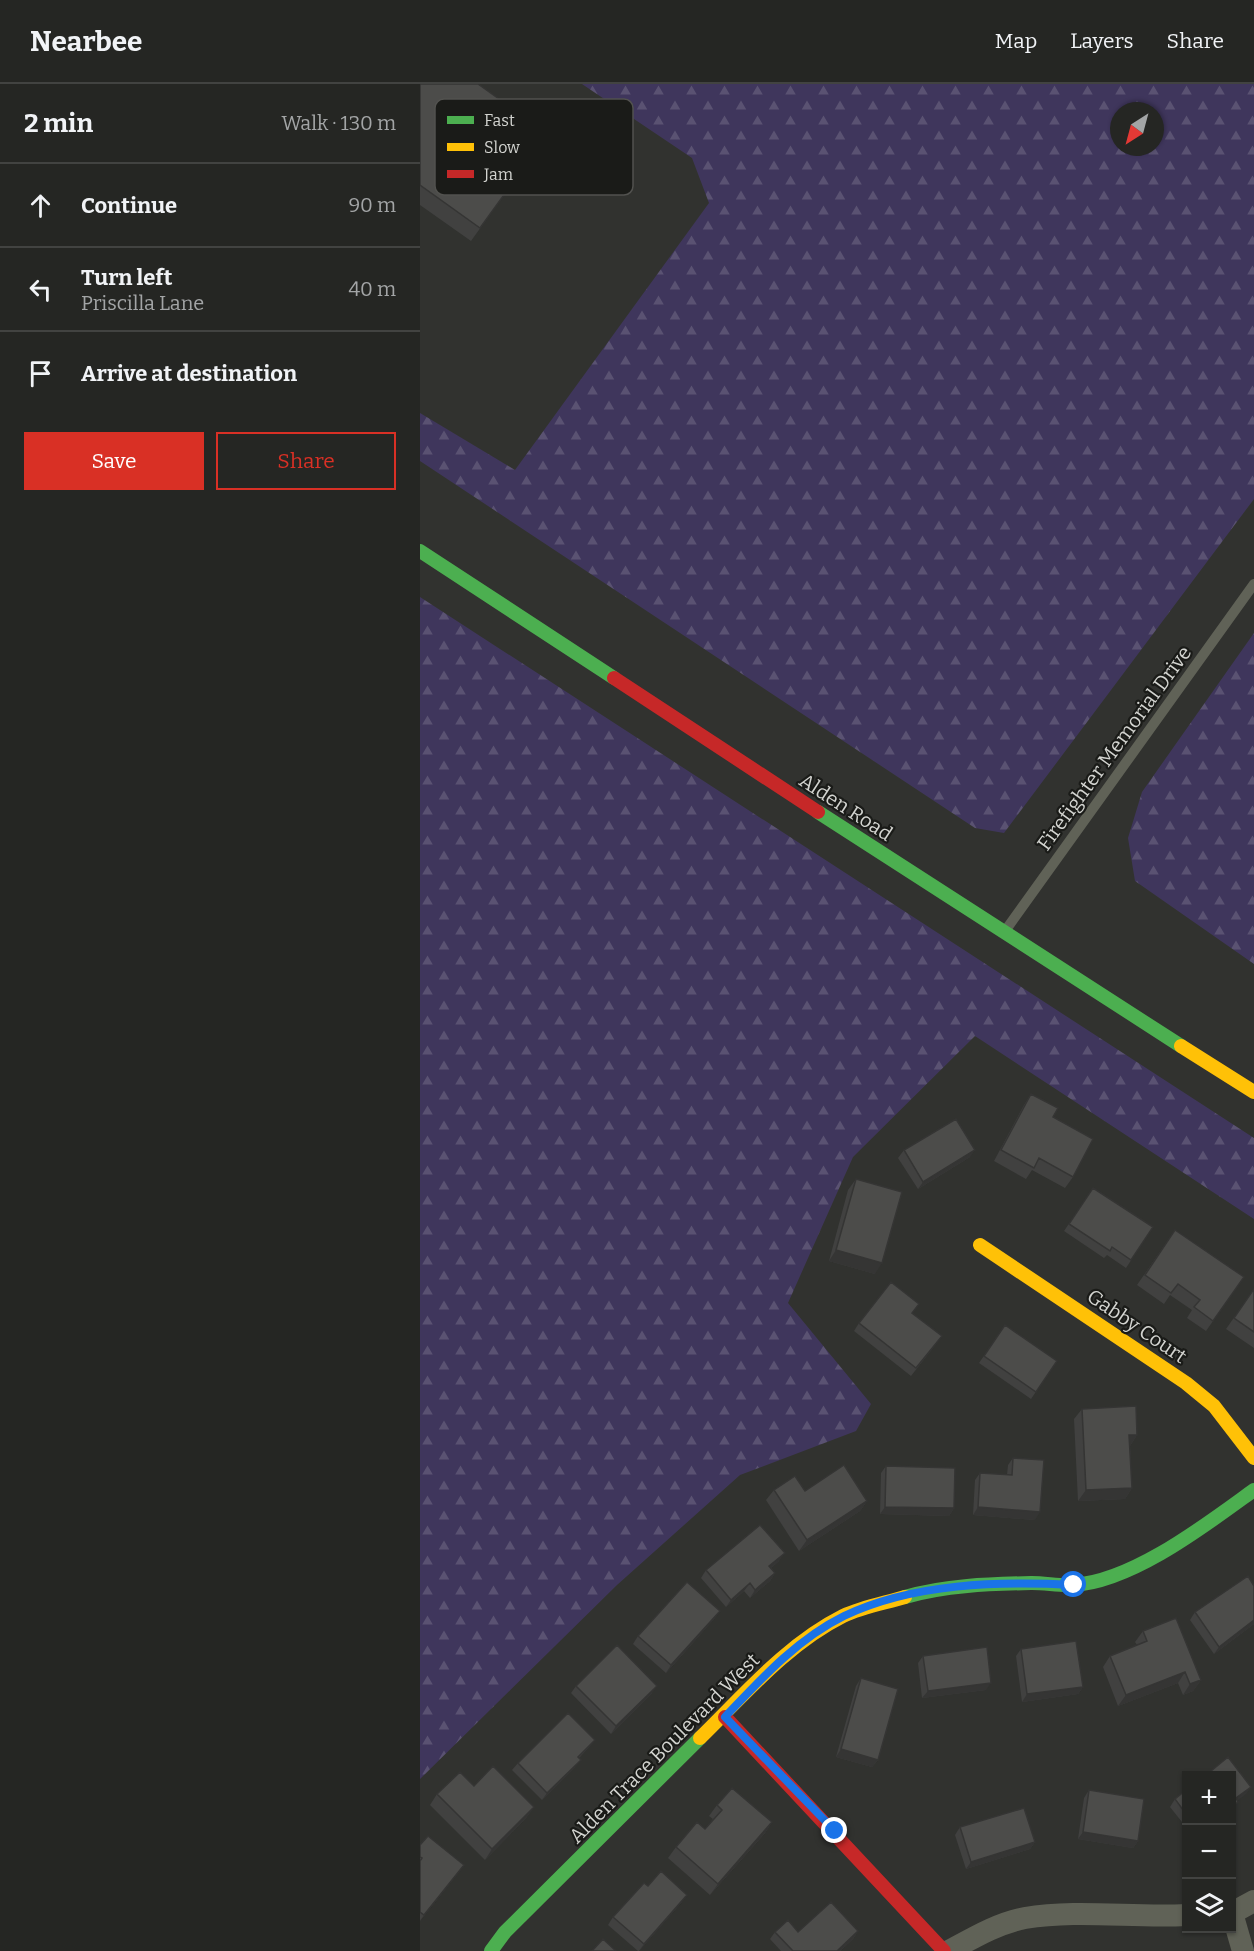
<!DOCTYPE html>
<meta charset="utf-8">
<style>
body{margin:0;font-family:Bitter,serif;background:#2d2e2b;color:#f1f3f6}
.controls{position:absolute;right:18px;bottom:18px;display:grid;overflow:hidden;border-radius:0px;box-shadow:0 2px 4px #0004}
.controls button{width:54px;height:54px;display:grid;place-items:center;padding:0;border:0;border-bottom:2px solid #424341;background:#252623;color:#f1f3f6;font:30px sans-serif}
.compass{position:absolute;left:690px;top:18px;width:54px;height:54px;border-radius:50%;background:#252623;box-shadow:0 2px 4px #0004;rotate:216deg}
.stop{position:absolute;width:18px;height:18px;margin:-14px;border:4px solid #1a73e8;border-radius:50%;background:#fff}
.stop.end{background:#1a73e8;border-color:#fff;box-shadow:0 2px 6px #0008}
.list{margin:0;padding:0;list-style:none}
h2{display:flex;justify-content:space-between;align-items:center;height:78px;margin:0;padding:0 24px;font-size:26px}
h2 small{font-size:20px;font-weight:400;color:#a3a5a6}
.list li{display:grid;grid-template-columns:39px 1fr auto;gap:18px;align-items:center;box-sizing:border-box;height:84px;padding:0 24px;border-top:2px solid #424341}
.list b{display:block;font-size:22px;white-space:nowrap}
.list p{margin:0;font-size:20px;white-space:nowrap;color:#a3a5a6}
.list em{font-size:20px;font-style:normal;color:#a3a5a6}
.actions{display:flex;gap:12px;padding:18px 24px}
.actions a{flex:1;padding:14px 0;border:2px solid #d93025;border-radius:0px;text-align:center;font-size:21px;color:#d93025}
.actions .main{background:#d93025;color:#fff}
.icon{flex:none;width:33px;height:33px;fill:none;stroke:currentColor;stroke-width:2;stroke-linecap:round;stroke-linejoin:round}
.map{position:relative;flex:none;width:834px;height:1867px;overflow:hidden}
header{display:flex;align-items:center;gap:36px;box-sizing:border-box;height:84px;padding:0 30px;background:#252623;border-bottom:2px solid #424341}
header strong{font-size:28px}
nav{display:flex;gap:33px;margin-inline-start:auto;font-size:21px}
main{display:flex}
aside{flex:1;background:#252623}
.map>svg:first-child{display:block}
.forest{fill:url(#forest-firs);fill-rule:evenodd}
.lines{fill:none;stroke-linecap:round;stroke-linejoin:round}
.lane{stroke:#606257;stroke-width:10}
.street{stroke:#606257;stroke-width:22}
.fast{stroke:#4caf50;stroke-width:14}
.slow{stroke:#ffc107;stroke-width:14}
.jam{stroke:#c62828;stroke-width:14}
.wall{fill:#414140}
.shaded-wall{fill:#353534}
.building{fill:#4c4c4a;stroke:#353534;stroke-width:1.5}
.route{stroke:#1a73e8;stroke-width:8}
.labels{text-anchor:middle;stroke-width:4.5;stroke-linejoin:round;paint-order:stroke}
.street-label{font-size:20px;fill:#d3d4d0;stroke:#1a1b18}
.key{fill:#1a1b18;stroke:#52524f;stroke-width:1.5}
.key-label{font-size:16px;fill:#d3d4d0}
</style>
<header>
<strong>Nearbee</strong>
<nav><a>Map</a><a>Layers</a><a>Share</a></nav>
</header>
<main>
<aside>
<h2>2 min<small>Walk · 130 m</small></h2>
<ul class="list">
<li><svg class="icon" aria-label="ahead" viewBox="0 0 24 24"><path d="M12 20V5M6 11l6-6 6 6"/></svg><div><b>Continue</b></div><em>90 m</em></li>
<li><svg class="icon" aria-label="left" viewBox="0 0 24 24"><path d="M17 20v-9H6M10 6l-5 5 5 5"/></svg><div><b>Turn left</b><p>Priscilla Lane</p></div><em>40 m</em></li>
<li><svg class="icon" aria-label="arrive" viewBox="0 0 24 24"><path d="M6 21V4h12l-3 4 3 4H6"/></svg><div><b>Arrive at destination</b></div></li>
</ul>
<div class="actions"><a class="main">Save</a><a>Share</a></div>
</aside>
<div class="map">
<svg width="834" height="1867" viewBox="0 0 834 1867">
<defs>
<pattern id="forest-firs" width="22" height="20" patternUnits="userSpaceOnUse" patternTransform="scale(1.5)"><rect width="22" height="20" fill="#3f365c"/><path d="M5 1l3.5 6h-7zM16 11l3.5 6h-7z" fill="#5a5272"/></pattern>
</defs>
<rect width="100%" height="100%" fill="#31322f"/>
<!-- forest -->
<path class="forest" d="M 162,0 L 834,0 L 834,415 L 584,749 L 555,744 L 0,377 L 0,329 L 95,386 L 289,119 L 272,74 ZM 699,27 L 735,27 L 735,63 L 699,63 Z
M 0,513 L 834,1054 L 834,1135 L 555,952 L 433,1073 L 368,1219 L 451,1320 L 436,1347 L 320,1391 L 197,1501 L 0,1695 Z
M 834,549 L 834,880 L 715,797 L 708,754 L 722,708 Z"/>
<g class="lines">
<!-- lane -->
<path class="lane" d="M 585,847 L 834,500"/>
<!-- street -->
<path class="street" d="M 812,1829 L 823,1867
M 812,1829 L 834,1817
M 529,1867 C 553,1854 578,1839 605,1834 C 658,1825 713,1834 766,1831"/>
<!-- fast -->
<path class="fast" d="M 0,467 L 194,594
M 398,728 L 761,962
M 485,1513 C 525,1501 570,1500 612,1499 C 626,1499 640,1502 653,1501 C 712,1498 787,1440 834,1406
M 71,1867 L 85,1848 L 280,1654"/>
<!-- slow -->
<path class="slow" d="M 761,962 L 834,1008
M 560,1161 L 766,1299 L 794,1322 L 834,1374
M 280,1654 C 324,1611 367,1560 423,1532 C 442,1523 465,1519 485,1513"/>
<!-- jam -->
<path class="jam" d="M 194,594 L 398,728
M 305,1633 L 524,1867"/>
</g>
<!-- wall -->
<path class="wall" d="M 0,0 L 128,50 L 51,157 L 0,121 Z
M 611,1010 L 633,1033 L 653,1093 L 645,1104 L 612,1086 L 606,1095 L 574,1077 L 604,1021 Z
M 484,1066 L 550,1073 L 498,1105 L 478,1074 Z
M 436,1095 L 455,1190 L 409,1177 L 428,1106 Z
M 673,1104 L 733,1143 L 706,1184 L 687,1171 L 684,1174 L 644,1147 Z
M 755,1146 L 824,1193 L 786,1247 L 767,1234 L 772,1226 L 750,1211 L 744,1220 L 717,1201 Z
M 834,1205 L 834,1264 L 806,1245 Z
M 492,1229 L 516,1260 L 491,1292 L 434,1247 L 439,1239 Z
M 585,1241 L 637,1277 L 611,1315 L 559,1279 Z
M 662,1325 L 717,1351 L 710,1362 L 712,1404 L 705,1415 L 658,1417 L 654,1335 Z
M 593,1374 L 615,1436 L 553,1431 L 555,1396 L 560,1389 L 587,1391 L 588,1381 Z
M 466,1382 L 534,1424 L 529,1432 L 460,1430 L 461,1389 Z
M 354,1406 L 447,1417 L 440,1427 L 379,1467 L 346,1416 Z
M 359,1477 L 351,1484 L 355,1489 L 350,1497 L 330,1514 L 324,1507 L 306,1523 L 281,1494 L 286,1486 Z
M 775,1528 L 834,1540 L 794,1570 L 770,1536 Z
M 295,1534 L 246,1589 L 213,1560 L 218,1552 Z
M 723,1547 L 781,1596 L 773,1607 L 763,1611 L 758,1599 L 698,1622 L 683,1583 L 690,1572 L 717,1561 L 715,1558 Z
M 601,1565 L 663,1603 L 658,1610 L 602,1618 L 596,1572 Z
M 503,1572 L 566,1606 L 502,1614 L 498,1579 Z
M 441,1594 L 458,1676 L 452,1683 L 416,1673 L 436,1602 Z
M 156,1602 L 232,1609 L 191,1650 L 151,1609 Z
M 175,1656 L 169,1663 L 159,1674 L 155,1683 L 122,1716 L 92,1686 L 98,1679 Z
M 54,1702 L 114,1723 L 106,1734 L 65,1776 L 10,1721 L 17,1710 Z
M 669,1706 L 718,1757 L 713,1764 L 658,1755 L 664,1714 Z
M 766,1706 L 766,1743 L 750,1723 L 755,1715 Z
M 297,1721 L 352,1738 L 345,1749 L 290,1811 L 248,1774 L 256,1763 L 285,1745 L 293,1735 L 289,1732 Z
M 540,1743 L 615,1758 L 610,1765 L 546,1785 L 535,1751 Z
M 0,1761 L 39,1788 L 0,1837 Z
M 228,1802 L 262,1818 L 219,1867 L 218,1867 L 188,1841 L 193,1833 Z
M 438,1847 L 433,1855 L 420,1867 L 361,1867 L 350,1855 L 355,1848 Z"/>
<!-- shaded-wall -->
<path class="shaded-wall" d="M 555,1066 L 550,1073 L 498,1105 L 503,1098 Z
M 416,1166 L 462,1179 L 455,1190 L 409,1177 Z
M 709,1351 L 717,1351 L 710,1362 Z
M 712,1404 L 705,1415 L 658,1417 L 666,1406 Z
M 447,1417 L 440,1427 L 379,1467 L 387,1456 Z
M 465,1423 L 534,1424 L 529,1432 L 460,1430 Z
M 558,1423 L 620,1428 L 615,1436 L 553,1431 Z
M 365,1469 L 359,1477 L 344,1490 L 349,1482 Z
M 355,1489 L 350,1497 L 330,1514 L 335,1506 Z
M 330,1499 L 324,1507 L 306,1523 L 311,1516 Z
M 300,1527 L 295,1534 L 246,1589 L 251,1581 Z
M 834,1536 L 834,1540 L 794,1570 L 799,1563 Z
M 765,1588 L 758,1599 L 698,1622 L 706,1611 Z
M 781,1596 L 773,1607 L 763,1611 L 770,1600 Z
M 571,1599 L 566,1606 L 502,1614 L 508,1607 Z
M 237,1602 L 232,1609 L 191,1650 L 196,1642 Z
M 663,1603 L 658,1610 L 602,1618 L 607,1610 Z
M 421,1665 L 458,1676 L 452,1683 L 416,1673 Z
M 161,1676 L 155,1683 L 122,1716 L 127,1709 Z
M 831,1703 L 826,1710 L 812,1721 L 816,1714 Z
M 114,1723 L 106,1734 L 65,1776 L 72,1765 Z
M 352,1738 L 345,1749 L 290,1811 L 298,1800 Z
M 663,1748 L 718,1757 L 713,1764 L 658,1755 Z
M 615,1758 L 610,1765 L 546,1785 L 551,1778 Z
M 44,1781 L 39,1788 L 0,1837 L 4,1831 Z
M 267,1811 L 262,1818 L 219,1867 L 224,1860 Z
M 438,1847 L 433,1855 L 420,1867 L 417,1867 Z"/>
<!-- building -->
<path class="building" d="M 0,0 L 58,0 L 128,50 L 60,144 L 0,101 Z
M 611,1010 L 638,1024 L 633,1033 L 673,1055 L 653,1093 L 619,1074 L 614,1084 L 581,1066 Z
M 536,1035 L 555,1066 L 503,1098 L 484,1066 Z
M 436,1095 L 482,1108 L 462,1179 L 416,1166 Z
M 673,1104 L 733,1143 L 711,1176 L 692,1163 L 690,1167 L 649,1140 Z
M 755,1146 L 824,1193 L 793,1237 L 774,1223 L 780,1216 L 758,1200 L 751,1209 L 725,1191 Z
M 471,1198 L 499,1220 L 492,1229 L 522,1252 L 496,1284 L 439,1239 Z
M 834,1205 L 834,1248 L 814,1234 Z
M 585,1241 L 637,1277 L 616,1308 L 564,1272 Z
M 716,1322 L 717,1351 L 709,1351 L 712,1404 L 666,1406 L 662,1325 Z
M 593,1374 L 624,1376 L 620,1428 L 558,1423 L 560,1389 L 592,1391 Z
M 424,1381 L 447,1417 L 387,1456 L 354,1406 L 375,1392 L 385,1407 Z
M 466,1382 L 535,1384 L 534,1424 L 465,1423 Z
M 340,1441 L 365,1469 L 349,1482 L 355,1489 L 335,1506 L 330,1499 L 311,1516 L 286,1486 Z
M 828,1492 L 834,1502 L 834,1536 L 799,1563 L 775,1528 Z
M 267,1498 L 300,1527 L 251,1581 L 218,1552 Z
M 756,1534 L 781,1596 L 770,1600 L 765,1588 L 706,1611 L 690,1572 L 727,1557 L 723,1547 Z
M 656,1557 L 663,1603 L 607,1610 L 601,1565 Z
M 197,1561 L 237,1602 L 196,1642 L 156,1602 Z
M 567,1563 L 571,1599 L 508,1607 L 503,1572 Z
M 441,1594 L 478,1605 L 458,1676 L 421,1665 Z
M 148,1629 L 175,1656 L 158,1673 L 161,1676 L 127,1709 L 98,1679 Z
M 808,1673 L 831,1703 L 816,1714 L 818,1718 L 812,1723 L 812,1692 L 785,1692 Z
M 73,1682 L 114,1723 L 72,1765 L 17,1710 L 40,1688 L 54,1702 Z
M 312,1704 L 352,1738 L 298,1800 L 256,1763 L 277,1738 L 285,1745 L 302,1726 L 297,1721 Z
M 669,1706 L 724,1715 L 718,1757 L 663,1748 Z
M 766,1706 L 766,1730 L 755,1715 Z
M 604,1724 L 615,1758 L 551,1778 L 540,1743 Z
M 8,1752 L 44,1781 L 4,1831 L 0,1828 L 0,1777 L 2,1774 L 0,1773 L 0,1761 Z
M 241,1787 L 267,1811 L 224,1860 L 193,1833 L 224,1799 L 228,1802 Z
M 411,1818 L 438,1847 L 417,1867 L 373,1867 L 355,1848 L 368,1836 L 378,1848 Z
M 183,1855 L 196,1867 L 172,1867 Z"/>
<g class="lines">
<!-- route -->
<path class="route" d="M 415,1747 L 305,1633 C 340,1596 377,1555 424,1532 C 493,1499 579,1497 654,1501"/>
</g>
<g class="labels">
<!-- street labels -->
<g class="street-label">
<text transform="translate(694 664) rotate(-54)" y="7">Firefighter Memorial Drive</text>
<text transform="translate(426 723) rotate(33)" y="7">Alden Road</text>
<text transform="translate(717 1242) rotate(34)" y="7">Gabby Court</text>
<text transform="translate(244 1664) rotate(-45)" y="7">Alden Trace Boulevard West</text>
</g>
</g>
<!-- legend -->
<rect x="15" y="15" width="198" height="96" rx="9" class="key"/>
<rect x="27" y="32" width="27" height="8" fill="#4caf50"/>
<rect x="27" y="59" width="27" height="8" fill="#ffc107"/>
<rect x="27" y="86" width="27" height="8" fill="#c62828"/>
<g class="key-label">
<text x="64" y="42">Fast</text>
<text x="64" y="69">Slow</text>
<text x="64" y="96">Jam</text>
</g>
</svg>
<div class="controls">
<button>+</button>
<button>−</button>
<button><svg class="icon" aria-label="layers" viewBox="0 0 24 24"><path d="M12 4l9 5-9 5-9-5zM3 14l9 5 9-5"/></svg></button>
</div>
<svg class="compass" viewBox="-18 -18 36 36"><path d="M0-13l5 13h-10z" fill="#e53935"/><path d="M0 13l5-13h-10z" fill="#a3a5a6"/></svg>
<div class="stop" style="left:654px;top:1501px"></div>
<div class="stop end" style="left:415px;top:1747px"></div>
</div>
</main>
